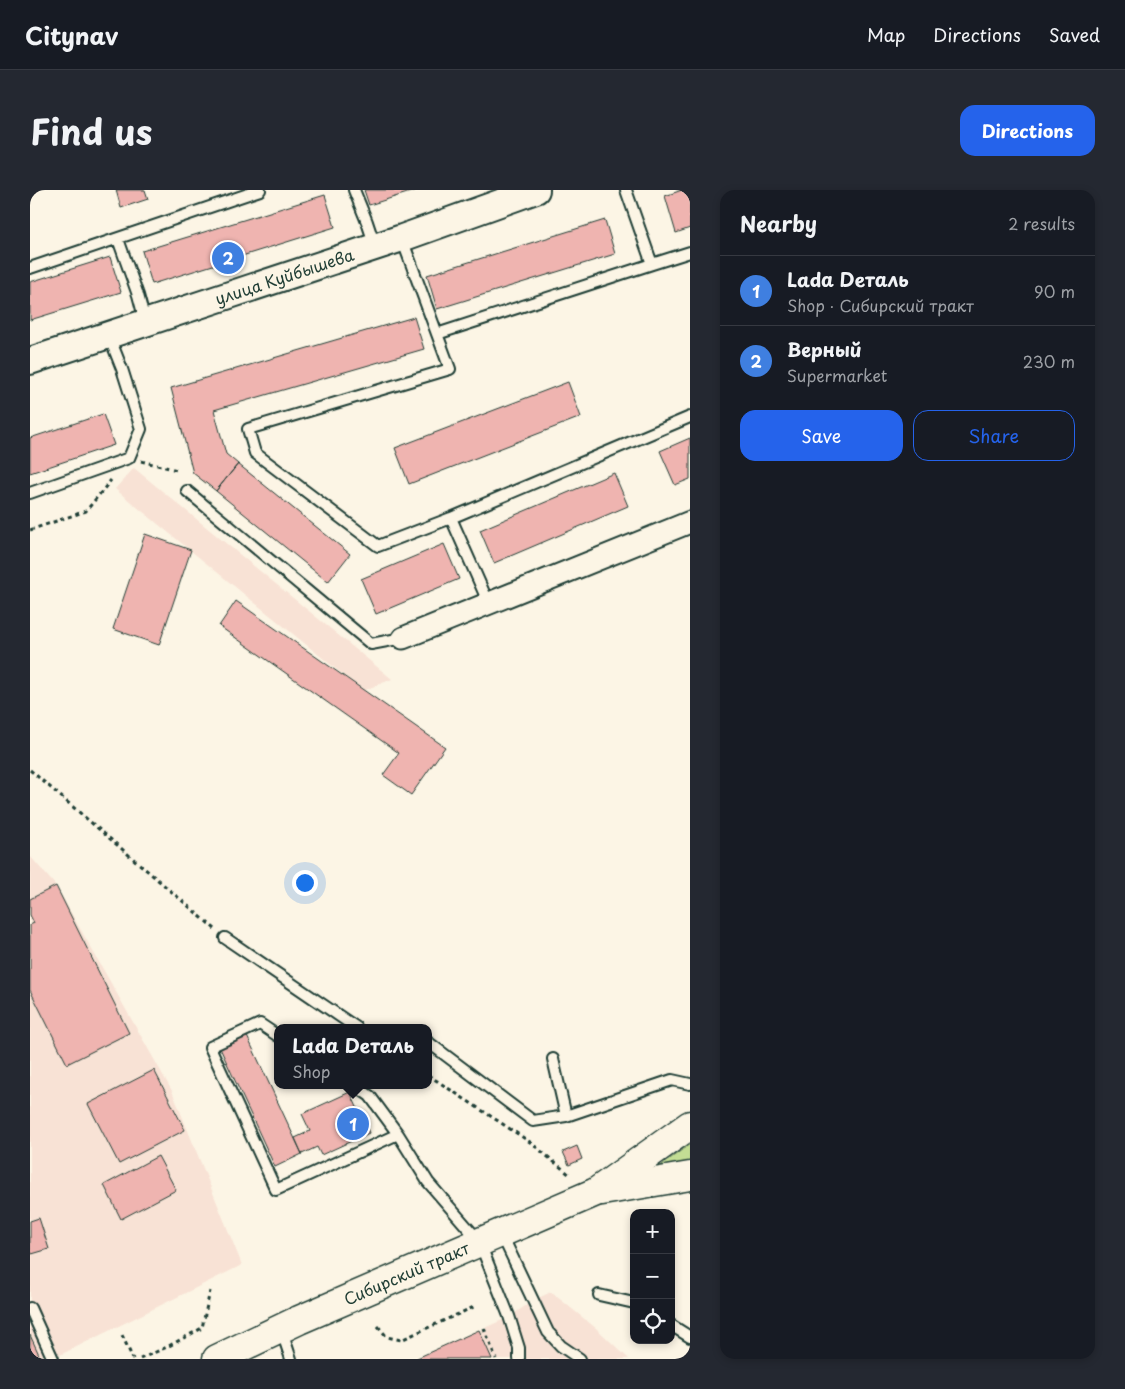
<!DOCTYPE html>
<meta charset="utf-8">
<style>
body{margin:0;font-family:"Playpen Sans",sans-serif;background:#242831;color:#f1f3f6}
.controls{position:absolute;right:15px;bottom:15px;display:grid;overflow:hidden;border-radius:10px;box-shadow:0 2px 8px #0003}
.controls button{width:45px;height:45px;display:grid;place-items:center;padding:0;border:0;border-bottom:1px solid #363941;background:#171b24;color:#f1f3f6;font:25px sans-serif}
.you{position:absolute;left:274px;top:692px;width:18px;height:18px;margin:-12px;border:4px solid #fff;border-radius:50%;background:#1a73e8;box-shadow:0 0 0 8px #1a73e833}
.badge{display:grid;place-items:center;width:32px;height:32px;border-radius:50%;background:#2563eb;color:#fff;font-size:16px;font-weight:700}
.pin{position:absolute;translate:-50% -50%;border:2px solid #fff;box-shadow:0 1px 5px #0006}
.popup{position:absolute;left:244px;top:834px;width:158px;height:65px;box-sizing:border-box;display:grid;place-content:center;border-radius:10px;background:#171b24;filter:drop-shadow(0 1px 4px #0005);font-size:16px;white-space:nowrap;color:#9ea1a6}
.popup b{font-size:19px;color:#f1f3f6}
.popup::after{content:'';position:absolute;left:50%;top:100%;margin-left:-10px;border:10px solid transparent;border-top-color:#171b24}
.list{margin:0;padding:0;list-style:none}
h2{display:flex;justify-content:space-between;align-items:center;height:65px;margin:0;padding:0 20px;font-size:21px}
h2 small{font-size:16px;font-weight:400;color:#9ea1a6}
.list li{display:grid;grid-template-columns:32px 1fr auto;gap:15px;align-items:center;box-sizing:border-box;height:70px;padding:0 20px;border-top:1px solid #363941}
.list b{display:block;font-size:19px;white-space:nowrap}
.list p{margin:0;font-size:16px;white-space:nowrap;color:#9ea1a6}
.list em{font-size:16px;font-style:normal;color:#9ea1a6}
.actions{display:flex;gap:10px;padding:15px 20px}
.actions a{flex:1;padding:11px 0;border:1px solid #2563eb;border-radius:15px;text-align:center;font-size:18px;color:#2563eb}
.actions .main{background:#2563eb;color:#fff}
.icon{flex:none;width:28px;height:28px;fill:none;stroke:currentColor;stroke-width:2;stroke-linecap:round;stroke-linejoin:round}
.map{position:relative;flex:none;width:660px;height:1169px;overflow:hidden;border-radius:15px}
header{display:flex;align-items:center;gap:30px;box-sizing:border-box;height:70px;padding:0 25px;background:#171b24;border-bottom:1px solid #363941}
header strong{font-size:24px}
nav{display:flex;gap:28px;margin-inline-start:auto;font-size:18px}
.intro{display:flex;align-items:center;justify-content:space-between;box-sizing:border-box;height:120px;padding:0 30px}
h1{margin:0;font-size:35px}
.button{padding:12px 22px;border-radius:15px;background:#2563eb;color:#fff;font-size:18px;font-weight:700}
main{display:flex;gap:30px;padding:0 30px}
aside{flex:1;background:#171b24;border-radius:15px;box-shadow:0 2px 8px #0003}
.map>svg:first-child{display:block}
.built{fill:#f8e2d5}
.green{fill:#c3dd94;stroke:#718d64}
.building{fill:#efb4b0;stroke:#1f3d34}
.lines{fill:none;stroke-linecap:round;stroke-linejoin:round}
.service-casing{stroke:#1f3d34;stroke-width:14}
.minor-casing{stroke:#1f3d34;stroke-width:25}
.tertiary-casing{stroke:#1f3d34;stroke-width:30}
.secondary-casing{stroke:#1f3d34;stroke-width:31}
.path{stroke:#1f3d34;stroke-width:3;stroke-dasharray:4 4;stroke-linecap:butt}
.service{stroke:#fcf5e5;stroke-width:10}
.minor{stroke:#fcf5e5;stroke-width:21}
.tertiary{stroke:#fcf5e5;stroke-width:26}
.secondary{stroke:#fcf5e5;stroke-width:28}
.labels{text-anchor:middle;stroke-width:4;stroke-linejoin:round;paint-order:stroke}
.street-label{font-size:16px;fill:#1f3d34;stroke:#fcf5e5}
</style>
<header>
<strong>Citynav</strong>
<nav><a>Map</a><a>Directions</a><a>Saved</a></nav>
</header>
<div class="intro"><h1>Find us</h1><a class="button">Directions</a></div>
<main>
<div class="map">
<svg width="660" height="1169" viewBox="0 0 660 1169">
<rect width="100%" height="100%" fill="#fcf5e5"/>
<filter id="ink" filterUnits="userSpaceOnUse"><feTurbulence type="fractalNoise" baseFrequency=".02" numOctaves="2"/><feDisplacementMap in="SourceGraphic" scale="10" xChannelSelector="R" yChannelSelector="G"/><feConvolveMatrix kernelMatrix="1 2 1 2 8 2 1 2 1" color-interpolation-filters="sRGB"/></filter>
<g filter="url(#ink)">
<!-- built -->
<path class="built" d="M 104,278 L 362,489 L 333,501 L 85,299 Z
M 0,666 L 26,696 L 142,901 L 212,1075 L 22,1169 L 0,1169 Z
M 521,1102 L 567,1139 L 599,1169 L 385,1169 L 479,1127 L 504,1110 Z"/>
<!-- green -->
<path class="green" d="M 660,954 L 660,974 L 629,977 Z"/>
<!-- building -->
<path class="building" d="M 86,0 L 115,0 L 118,9 L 91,18 Z
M 334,0 L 387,0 L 339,15 Z
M 652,0 L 660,0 L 660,38 L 646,43 L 635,6 Z
M 295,5 L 305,37 L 122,94 L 112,61 Z
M 575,30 L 585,64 L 407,119 L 397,85 Z
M 80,67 L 91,102 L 0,130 L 0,92 Z
M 384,127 L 394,159 L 184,220 L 196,264 L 208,274 L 186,301 L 163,283 L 141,198 Z
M 538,192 L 551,227 L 379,294 L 365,258 Z
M 73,224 L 84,255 L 0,283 L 0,248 Z
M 660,248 L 660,289 L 645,295 L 630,261 Z
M 208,274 L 320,364 L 298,392 L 186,301 Z
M 584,283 L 598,316 L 464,373 L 450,340 Z
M 115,344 L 161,360 L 129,455 L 83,439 Z
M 414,354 L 429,389 L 346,424 L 331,389 Z
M 206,411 L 415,557 L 381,605 L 353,585 L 369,563 L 189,436 Z
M 26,696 L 99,843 L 37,874 L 0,800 L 0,735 L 4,733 L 0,725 L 0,709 Z
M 216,844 L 272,964 L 245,977 L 189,856 Z
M 124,880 L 155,940 L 89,974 L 58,914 Z
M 320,902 L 339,943 L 291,965 L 287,957 L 272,964 L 265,948 L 280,941 L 272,924 Z
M 547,956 L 552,969 L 539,975 L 533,962 Z
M 128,966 L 146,1000 L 91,1029 L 74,995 Z
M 9,1028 L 19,1059 L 2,1064 L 0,1059 L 0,1031 Z
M 449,1140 L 462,1169 L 388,1169 L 387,1168 Z
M 0,1145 L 11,1169 L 0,1169 Z"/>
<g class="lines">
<defs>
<path id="service" d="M 324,0 L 337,32 L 345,56
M 596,0 L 622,74 L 660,62
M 88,49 L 108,105 L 115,131
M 372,49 L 420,179 L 218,239 L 225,263 L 348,356 L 421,328 L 660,227
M 0,78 L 230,0
M 407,144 L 622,74
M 157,301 L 341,454 L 373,448
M 0,303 L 99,268 L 111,239 L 92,179 L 79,146
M 421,328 L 459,414
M 195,748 L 327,838
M 248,846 L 230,834 L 180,857 L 246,1000 L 368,944
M 398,852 L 503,931 L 536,926
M 523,869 L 536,926 L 642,890 L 660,894
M 324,895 L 340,906 L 368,944 L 398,992 L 449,1051 L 479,1126 L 489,1158 L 489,1169
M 471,1043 L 518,1142 L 531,1156 L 550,1169
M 569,1105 L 604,1113
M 0,1118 L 23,1169
M 641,1135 L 660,1147
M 251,1139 L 261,1169"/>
<path id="minor" d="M 373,448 L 660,332"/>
<g id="tertiary">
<path id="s1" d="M 0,171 L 372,48 L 506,0"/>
</g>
<g id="secondary">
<path d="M 572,1001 L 660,986"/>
<path id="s2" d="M 187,1169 L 269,1130 L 566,1002 L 660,935"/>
</g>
</defs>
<!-- service casing -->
<use href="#service" class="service-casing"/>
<!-- minor casing -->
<use href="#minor" class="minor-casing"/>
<!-- tertiary casing -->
<use href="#tertiary" class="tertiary-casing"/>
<!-- secondary casing -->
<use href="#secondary" class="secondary-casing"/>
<!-- path -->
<path class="path" d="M 111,271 L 147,280
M 0,340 L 56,321 L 81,290
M 0,580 L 185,739
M 398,885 L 500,952 L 540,985
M 348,1136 L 357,1147 L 371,1150 L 446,1116
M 454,1138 L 466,1169
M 92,1145 L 103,1169
M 110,1169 L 137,1157 L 172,1138 L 180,1101"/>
<!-- service -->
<use href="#service" class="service"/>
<!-- minor -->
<use href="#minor" class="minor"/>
<!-- tertiary -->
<use href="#tertiary" class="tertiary"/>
<!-- secondary -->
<use href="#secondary" class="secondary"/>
</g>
</g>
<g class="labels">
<!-- street labels -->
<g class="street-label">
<text dy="6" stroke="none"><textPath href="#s1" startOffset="268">улица Куйбышева</textPath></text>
<text dy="6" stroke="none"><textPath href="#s2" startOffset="208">Сибирский тракт</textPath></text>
</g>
</g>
</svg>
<div class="controls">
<button>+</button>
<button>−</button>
<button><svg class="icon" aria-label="locate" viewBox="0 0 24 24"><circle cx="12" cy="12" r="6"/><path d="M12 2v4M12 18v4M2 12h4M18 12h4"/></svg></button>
</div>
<div class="you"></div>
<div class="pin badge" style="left:323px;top:934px;background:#3f7fe0">1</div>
<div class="popup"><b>Lada Dеталь</b>Shop</div>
<div class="pin badge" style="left:198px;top:68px;background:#3f7fe0">2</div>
</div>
<aside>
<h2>Nearby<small>2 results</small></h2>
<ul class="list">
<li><span class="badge" style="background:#3f7fe0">1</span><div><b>Lada Dеталь</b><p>Shop · Сибирский тракт</p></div><em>90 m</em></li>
<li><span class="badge" style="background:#3f7fe0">2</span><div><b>Верный</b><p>Supermarket</p></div><em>230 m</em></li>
</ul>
<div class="actions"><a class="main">Save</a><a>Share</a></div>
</aside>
</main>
